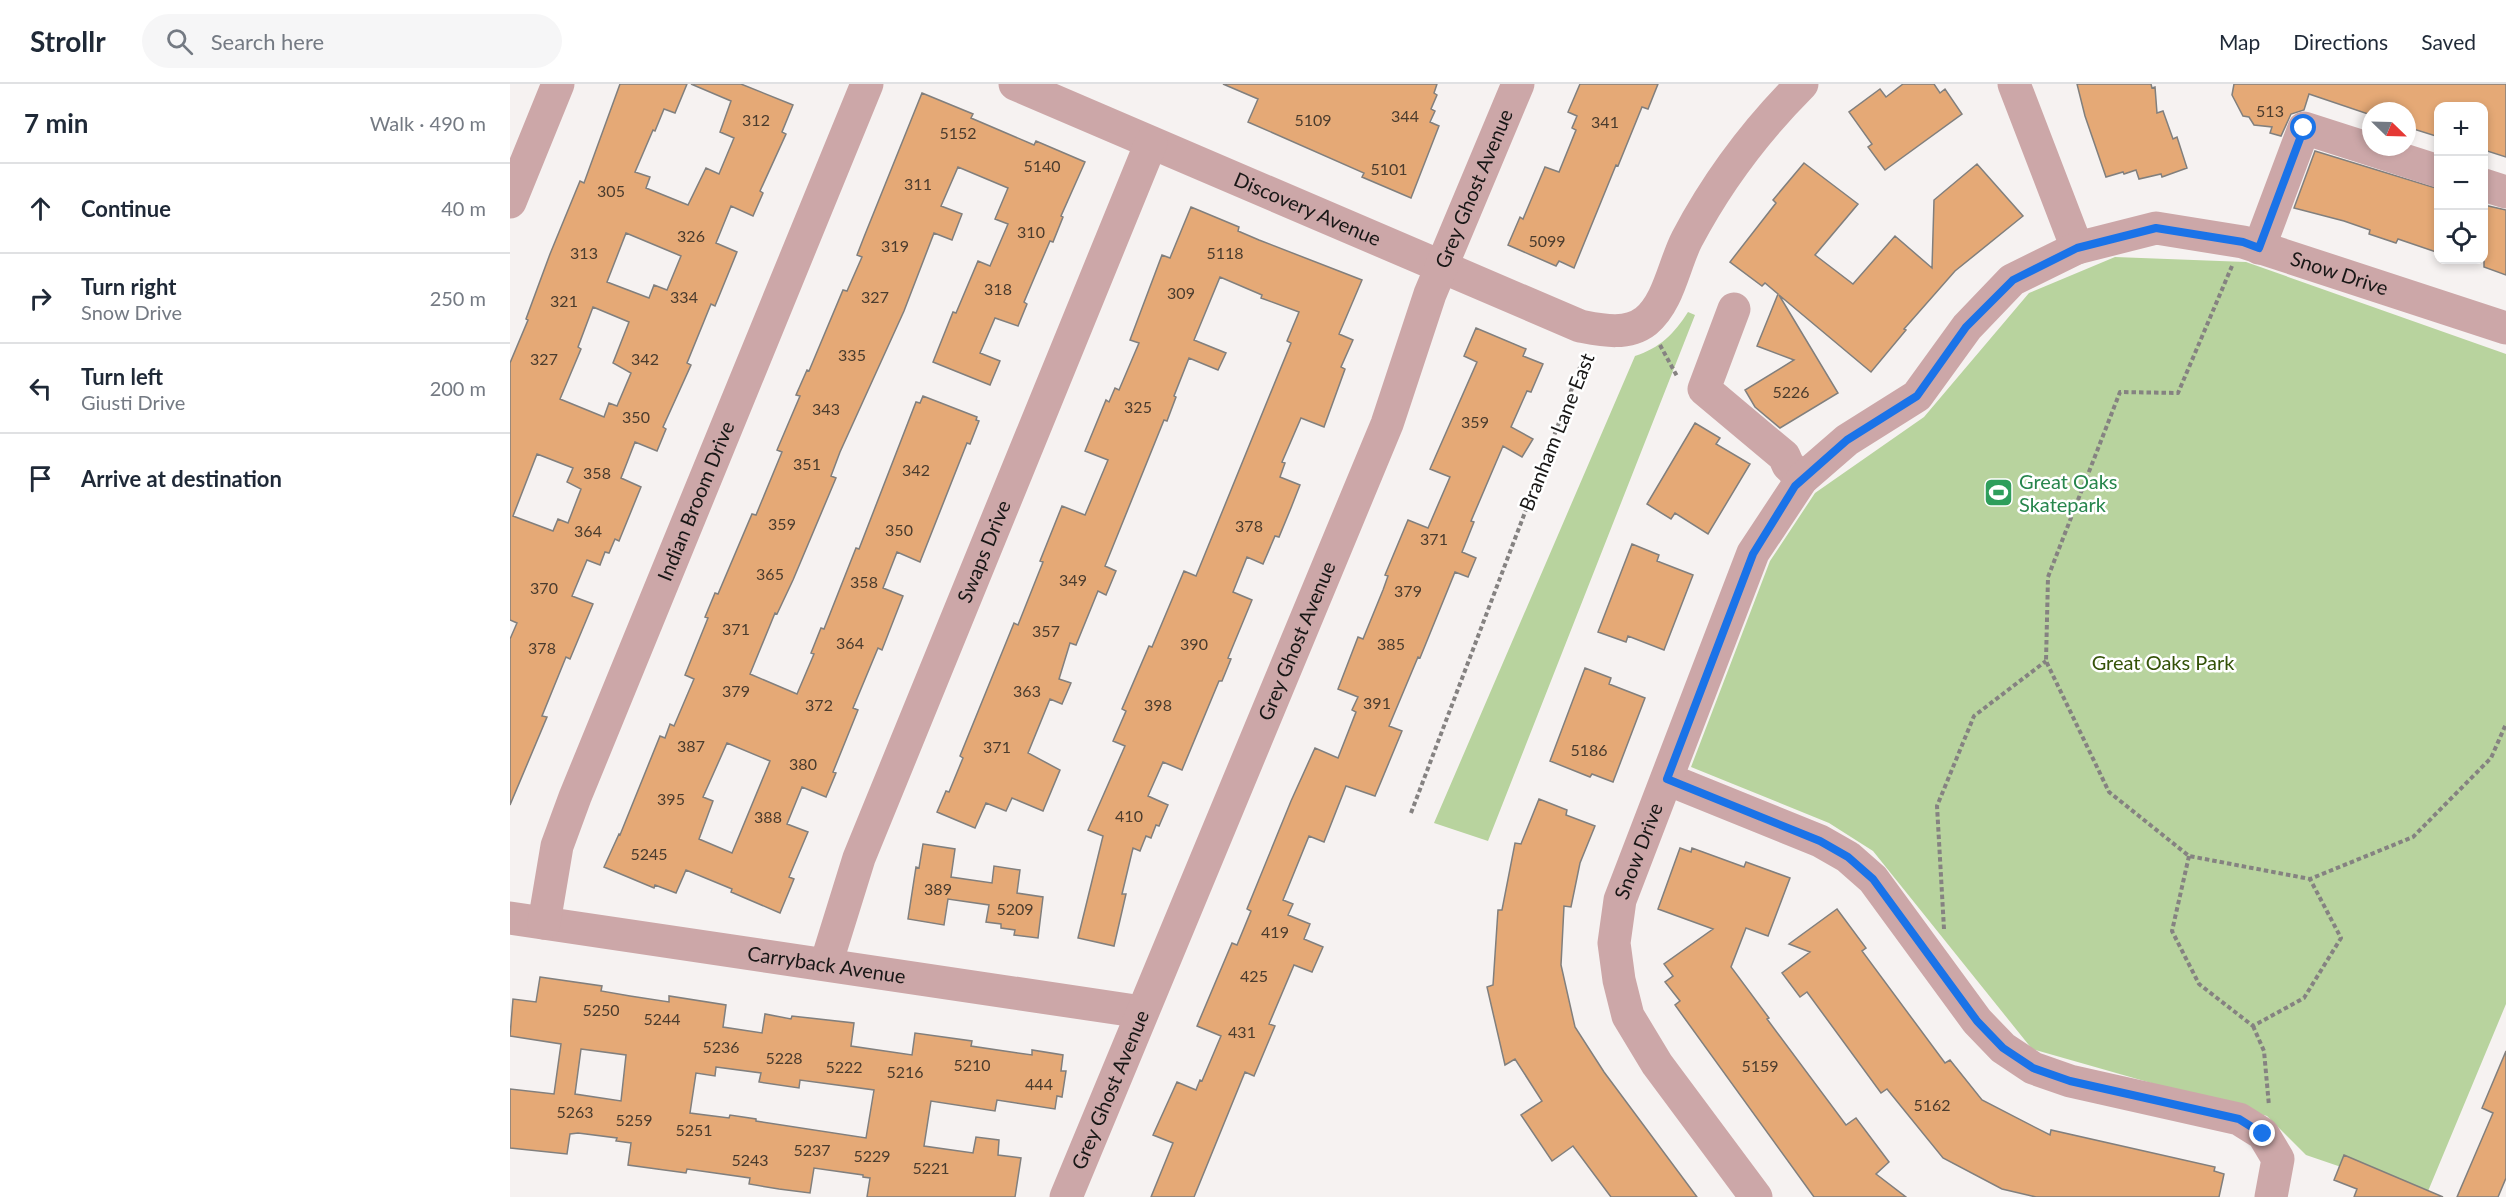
<!DOCTYPE html>
<meta charset="utf-8">
<style>
body{margin:0;font-family:Lato,sans-serif;background:#f6f6f7;color:#1f2937}
.controls{position:absolute;right:18px;top:18px;display:grid;overflow:hidden;border-radius:12px;box-shadow:0 3px 9px #0003}
.controls button{width:54px;height:54px;display:grid;place-items:center;padding:0;border:0;border-bottom:2px solid #e0e1e3;background:#fff;color:#1f2937;font:30px sans-serif}
.compass{position:absolute;left:1852px;top:18px;width:54px;height:54px;border-radius:50%;background:#fff;box-shadow:0 3px 9px #0003;rotate:113deg}
.stop{position:absolute;width:18px;height:18px;margin:-14px;border:4px solid #1a73e8;border-radius:50%;background:#fff}
.stop.end{background:#1a73e8;border-color:#fff;box-shadow:0 2px 6px #0008}
.list{margin:0;padding:0;list-style:none}
h2{display:flex;justify-content:space-between;align-items:center;height:78px;margin:0;padding:0 24px;font-size:26px}
h2 small{font-size:20px;font-weight:400;color:#747a83}
.list li{display:grid;grid-template-columns:39px 1fr auto;gap:18px;align-items:center;box-sizing:border-box;height:90px;padding:0 24px;border-top:2px solid #e0e1e3}
.list b{display:block;font-size:22px;white-space:nowrap}
.list p{margin:0;font-size:20px;white-space:nowrap;color:#747a83}
.list em{font-size:20px;font-style:normal;color:#747a83}
.icon{flex:none;width:33px;height:33px;fill:none;stroke:currentColor;stroke-width:2;stroke-linecap:round;stroke-linejoin:round}
.map{position:relative;flex:none;width:1996px;height:1113px;overflow:hidden}
header{display:flex;align-items:center;gap:36px;box-sizing:border-box;height:84px;padding:0 30px;background:#fff;border-bottom:2px solid #e0e1e3}
header strong{font-size:28px}
nav{display:flex;gap:33px;margin-inline-start:auto;font-size:21px}
.search{width:420px;height:54px;background:#f6f6f7;display:flex;align-items:center;gap:15px;box-sizing:border-box;padding:0 21px;border-radius:33px;color:#747a83;font-size:22px}
main{display:flex}
aside{flex:1;background:#fff}
.map>svg:first-child{display:block}
.green{fill:#b8d39e}
.building{fill:#e5a976;stroke:#817f7d;stroke-width:1.5;fill-rule:evenodd}
.lines{fill:none;stroke-linecap:round;stroke-linejoin:round}
.path{stroke:#858281;stroke-width:4;stroke-dasharray:4.5 3;stroke-linecap:butt}
.minor{stroke:#cca7a8;stroke-width:33}
.route{stroke:#1a73e8;stroke-width:8}
.labels{text-anchor:middle;stroke-width:5;stroke-linejoin:round;paint-order:stroke}
.number-label{font-size:16px;fill:#4b3c2e}
.street-label{font-size:20px;fill:#181716;stroke:#fff}
.leisure-label{font-size:20px;fill:#27864d;stroke:#fff;text-anchor:start}
.park-label{font-size:20px;fill:#345208;stroke:#fff}
</style>
<header>
<strong>Strollr</strong>
<div class="search"><svg class="icon" aria-label="search" viewBox="0 0 24 24"><circle cx="10" cy="10" r="6"/><path d="M15 15l6 6"/></svg>Search here</div>
<nav><a>Map</a><a>Directions</a><a>Saved</a></nav>
</header>
<main>
<aside>
<h2>7 min<small>Walk · 490 m</small></h2>
<ul class="list">
<li><svg class="icon" aria-label="ahead" viewBox="0 0 24 24"><path d="M12 20V5M6 11l6-6 6 6"/></svg><div><b>Continue</b></div><em>40 m</em></li>
<li><svg class="icon" aria-label="right" viewBox="0 0 24 24"><path d="M7 20v-9h11M14 6l5 5-5 5"/></svg><div><b>Turn right</b><p>Snow Drive</p></div><em>250 m</em></li>
<li><svg class="icon" aria-label="left" viewBox="0 0 24 24"><path d="M17 20v-9H6M10 6l-5 5 5 5"/></svg><div><b>Turn left</b><p>Giusti Drive</p></div><em>200 m</em></li>
<li><svg class="icon" aria-label="arrive" viewBox="0 0 24 24"><path d="M6 21V4h12l-3 4 3 4H6"/></svg><div><b>Arrive at destination</b></div></li>
</ul>
</aside>
<div class="map">
<svg width="1996" height="1113" viewBox="0 0 1996 1113">
<rect width="100%" height="100%" fill="#f6f2f1"/>
<!-- green -->
<path class="green" d="M 1605,173 L 1736,178 L 1996,270 L 1996,920 L 1916,1112 L 1796,1071 L 1757,1032 L 1522,965 L 1363,767 L 1319,739 L 1181,683 L 1260,477 L 1305,409 L 1414,333 L 1519,209 Z
M 1178,228 L 1185,231 L 978,757 L 924,739 L 1125,272 C 1150,264 1164,250 1178,228 Z"/>
<!-- building -->
<path class="building" d="M 110,0 L 177,0 L 165,29 L 154,25 L 145,47 L 143,46 L 125,88 L 140,93 L 136,104 L 178,121 L 196,84 L 209,90 L 224,54 L 210,48 L 221,17 L 181,0 L 231,0 L 283,21 L 272,48 L 276,50 L 250,107 L 253,109 L 243,132 L 221,122 L 206,159 L 227,168 L 205,222 L 201,220 L 177,279 L 181,281 L 153,343 L 156,345 L 147,367 L 125,358 L 111,394 L 131,403 L 109,457 L 105,455 L 99,469 L 95,468 L 90,481 L 77,476 L 62,512 L 83,520 L 60,575 L 56,573 L 32,632 L 37,633 L 0,721 L 0,555 L 7,539 L 0,536 L 0,279 L 18,236 L 16,235 L 40,170 L 70,97 L 74,99 ZM 116,149 L 171,172 L 157,206 L 144,201 L 139,214 L 97,198 ZM 83,223 L 119,238 L 103,279 L 121,289 L 107,322 L 99,319 L 94,333 L 50,315 L 71,265 L 68,263 ZM 27,370 L 63,384 L 57,398 L 71,405 L 58,439 L 48,435 L 43,447 L 3,432 Z
M 713,0 L 927,0 L 924,9 L 927,11 L 921,25 L 925,27 L 920,38 L 929,42 L 901,114 L 852,93 L 854,89 L 738,38 L 748,15 Z
M 1070,0 L 1148,0 L 1138,25 L 1132,23 L 1108,82 L 1106,81 L 1064,184 L 1049,177 L 1046,182 L 998,161 L 1010,133 L 1013,135 L 1035,83 L 1049,88 L 1066,46 L 1062,44 L 1067,32 L 1058,28 Z
M 1393,0 L 1424,0 L 1430,9 L 1435,5 L 1452,30 L 1375,86 L 1358,63 L 1362,60 L 1339,28 L 1370,5 L 1376,13 Z
M 1567,0 L 1641,0 L 1642,4 L 1645,3 L 1647,29 L 1653,27 L 1663,55 L 1667,53 L 1677,84 L 1652,93 L 1651,90 L 1629,95 L 1626,86 L 1614,90 L 1613,88 L 1596,93 L 1575,32 Z
M 1724,0 L 1996,0 L 1996,73 L 1974,66 L 1974,22 L 1929,22 L 1929,53 L 1897,43 L 1897,27 L 1861,27 L 1861,31 L 1799,10 L 1794,26 L 1781,30 L 1771,52 L 1760,49 L 1762,43 L 1744,41 L 1739,33 L 1733,32 L 1722,11 Z
M 412,9 L 463,30 L 461,34 L 524,61 L 526,57 L 575,78 L 551,132 L 553,133 L 543,158 L 540,157 L 525,192 L 514,218 L 517,220 L 508,242 L 485,234 L 470,269 L 490,277 L 480,301 L 423,278 L 443,228 L 446,229 L 468,177 L 480,182 L 498,140 L 485,135 L 498,104 L 448,83 L 431,122 L 452,130 L 442,156 L 424,149 L 394,227 L 330,368 L 321,392 L 326,394 L 283,496 L 267,530 L 265,529 L 240,590 L 287,610 L 304,570 L 301,569 L 311,544 L 314,545 L 346,464 L 349,465 L 406,318 L 410,319 L 413,312 L 467,333 L 466,336 L 469,337 L 460,360 L 457,359 L 410,478 L 387,468 L 373,504 L 393,512 L 372,566 L 368,564 L 343,624 L 348,626 L 323,688 L 326,689 L 316,713 L 292,703 L 277,740 L 298,748 L 279,793 L 284,795 L 270,829 L 221,808 L 222,805 L 176,786 L 166,809 L 145,801 L 144,804 L 94,783 L 109,750 L 110,751 L 150,652 L 155,654 L 160,640 L 164,642 L 184,595 L 175,591 L 198,534 L 195,533 L 205,509 L 208,510 L 242,430 L 246,431 L 272,368 L 267,366 L 290,312 L 286,311 L 297,286 L 299,287 L 333,206 L 337,207 L 352,173 L 347,171 L 354,153 ZM 217,659 L 260,677 L 222,769 L 189,755 L 203,717 L 193,713 Z
M 1805,67 L 1929,105 L 1929,169 L 1888,155 L 1886,159 L 1859,150 L 1860,146 L 1834,137 L 1784,124 Z
M 1294,79 L 1348,120 L 1305,171 L 1343,200 L 1385,152 L 1422,184 L 1424,116 L 1467,80 L 1513,132 L 1445,187 L 1394,245 L 1396,246 L 1361,288 L 1269,211 L 1328,309 L 1270,344 L 1245,323 L 1235,306 L 1284,276 L 1247,262 L 1268,210 L 1255,199 L 1252,202 L 1220,178 L 1266,119 L 1263,116 Z
M 1974,121 L 1996,126 L 1996,191 L 1974,183 Z
M 681,123 L 729,143 L 728,147 L 749,156 L 852,196 L 829,250 L 843,256 L 831,283 L 835,285 L 814,343 L 791,334 L 772,378 L 775,379 L 770,393 L 790,401 L 781,424 L 769,453 L 765,452 L 753,480 L 737,473 L 723,508 L 742,516 L 718,574 L 721,575 L 712,597 L 709,597 L 672,686 L 653,678 L 638,712 L 658,721 L 649,742 L 646,741 L 641,754 L 636,752 L 630,767 L 623,764 L 612,810 L 616,810 L 604,862 L 568,854 L 593,752 L 578,746 L 615,662 L 603,657 L 616,627 L 612,625 L 639,562 L 642,563 L 674,487 L 686,492 L 781,259 L 777,257 L 789,228 L 751,214 L 752,211 L 710,193 L 684,256 L 716,269 L 708,286 L 679,274 L 664,312 L 666,313 L 657,337 L 654,336 L 595,482 L 606,487 L 596,511 L 588,507 L 566,561 L 560,559 L 549,595 L 561,599 L 552,620 L 540,615 L 518,669 L 550,686 L 533,727 L 502,714 L 496,727 L 476,719 L 465,744 L 427,728 L 436,707 L 439,708 L 453,674 L 450,672 L 504,539 L 508,541 L 533,478 L 530,477 L 552,422 L 575,431 L 598,376 L 575,367 L 596,316 L 599,318 L 605,304 L 609,306 L 629,259 L 620,256 L 652,171 L 660,174 Z
M 966,244 L 1016,265 L 1013,272 L 1033,280 L 1021,308 L 1017,307 L 1001,343 L 1023,355 L 1012,373 L 993,362 L 961,437 L 964,438 L 952,468 L 966,474 L 958,493 L 945,488 L 910,574 L 908,573 L 879,642 L 892,647 L 865,712 L 836,702 L 814,758 L 799,752 L 773,816 L 783,820 L 778,831 L 800,840 L 794,855 L 813,863 L 802,888 L 784,881 L 759,940 L 765,942 L 744,992 L 735,988 L 684,1113 L 641,1113 L 663,1059 L 643,1051 L 667,998 L 686,1006 L 690,996 L 692,997 L 711,952 L 687,942 L 722,859 L 727,861 L 741,827 L 737,825 L 781,717 L 805,664 L 828,674 L 846,628 L 842,626 L 848,613 L 828,605 L 848,553 L 853,555 L 873,506 L 878,492 L 875,491 L 898,436 L 918,444 L 940,393 L 920,385 L 967,278 L 954,272 Z
M 1185,339 L 1210,354 L 1206,360 L 1240,380 L 1198,450 L 1165,429 L 1161,435 L 1137,420 Z
M 1122,460 L 1149,471 L 1147,477 L 1183,491 L 1154,566 L 1118,552 L 1116,558 L 1088,548 Z
M 1075,584 L 1101,594 L 1099,600 L 1135,614 L 1103,698 L 1082,690 L 1080,693 L 1040,677 Z
M 1029,715 L 1057,726 L 1056,731 L 1085,742 L 1070,779 L 1061,823 L 1054,822 L 1051,881 L 1065,943 L 1094,988 L 1187,1113 L 1101,1113 L 1063,1062 L 1042,1077 L 1011,1031 L 1032,1017 L 1005,975 L 995,981 L 977,903 L 983,901 L 988,826 L 992,826 L 1005,759 L 1011,760 Z
M 413,760 L 445,765 L 441,793 L 482,799 L 484,782 L 510,786 L 507,809 L 533,813 L 528,854 L 504,851 L 505,846 L 491,844 L 491,840 L 476,838 L 479,821 L 438,815 L 434,841 L 398,835 L 406,783 L 409,784 Z
M 1170,764 L 1181,768 L 1182,764 L 1234,783 L 1236,778 L 1280,794 L 1258,852 L 1236,844 L 1221,883 L 1259,934 L 1257,935 L 1336,1041 L 1346,1034 L 1379,1078 L 1366,1090 L 1396,1113 L 1304,1113 L 1165,921 L 1170,917 L 1155,898 L 1163,892 L 1154,880 L 1203,845 L 1148,825 Z
M 1327,825 L 1356,864 L 1352,867 L 1435,979 L 1440,976 L 1472,1016 L 1540,1051 L 1541,1046 L 1705,1083 L 1704,1087 L 1714,1090 L 1709,1113 L 1526,1113 L 1492,1105 L 1433,1074 L 1377,1005 L 1371,1009 L 1297,908 L 1290,913 L 1272,889 L 1300,868 L 1279,860 Z
M 30,893 L 92,902 L 91,907 L 120,912 L 159,918 L 159,912 L 216,921 L 213,943 L 252,949 L 255,930 L 281,935 L 282,932 L 344,939 L 341,962 L 402,971 L 405,949 L 462,957 L 461,962 L 522,971 L 522,966 L 553,971 L 551,987 L 556,987 L 552,1013 L 547,1012 L 545,1025 L 487,1016 L 485,1027 L 421,1017 L 414,1062 L 463,1069 L 466,1053 L 489,1056 L 488,1071 L 511,1074 L 505,1113 L 357,1113 L 360,1094 L 353,1093 L 353,1091 L 304,1084 L 300,1109 L 269,1105 L 239,1100 L 240,1094 L 177,1085 L 176,1089 L 118,1081 L 121,1059 L 106,1057 L 107,1054 L 68,1049 L 60,1050 L 57,1070 L 0,1064 L 0,1005 L 44,1010 L 51,960 L 0,952 L 3,915 L 26,918 ZM 71,965 L 116,971 L 111,1017 L 65,1010 ZM 206,983 L 251,989 L 249,998 L 289,1004 L 290,996 L 364,1006 L 356,1054 L 246,1037 L 246,1035 L 220,1031 L 219,1034 L 180,1029 L 186,989 L 205,992 Z
M 1996,967 L 1996,1094 L 1988,1113 L 1947,1113 L 1983,1029 L 1972,1024 Z
M 1834,1071 L 1933,1113 L 1844,1113 L 1847,1105 L 1824,1096 Z"/>
<g class="lines">
<!-- path -->
<path class="path" d="M 1722,182 L 1668,309 L 1610,308 L 1538,493 L 1536,577 L 1599,708 L 1679,772 L 1800,795 L 1903,753 L 1981,674 L 1996,640
M 1150,261 L 1168,294
M 901,729 L 1075,270
M 1679,772 L 1662,847 L 1689,900 L 1743,942 L 1794,914 L 1831,854 L 1800,795
M 1434,845 L 1427,722 L 1464,632 L 1536,577
M 1743,942 L 1754,967 L 1759,1022"/>
<!-- minor -->
<g class="minor">
<path id="s1" d="M 505,0 L 1070,242 C 1091,246 1117,252 1136,237 C 1159,218 1164,180 1177,155 C 1207,98 1247,45 1292,0"/>
<path d="M 1504,0 L 1567,164"/>
<path d="M 1974,101 L 1996,108"/>
<path d="M 0,118 L 48,0"/>
<path d="M 1749,164 L 1794,44 L 1928,87"/>
<path d="M 1224,225 L 1194,305 L 1274,372 L 1278,381 L 1292,395"/>
<path d="M 1157,695 L 1310,757 L 1338,773 L 1363,795 L 1467,937 L 1493,964 L 1523,984 L 1560,997 L 1729,1035 L 1753,1050 L 1768,1075 L 1761,1113"/>
<path id="s2" d="M 0,834 L 632,928"/>
<path id="s3" d="M 34,839 L 47,762 L 65,713 L 357,0"/>
<path id="s4" d="M 316,880 L 349,774 L 641,59"/>
<path id="s5" d="M 556,1113 L 877,340 L 920,210 L 1008,0"/>
<path id="s6" d="M 1246,1113 L 1147,980 L 1118,932 L 1109,896 L 1104,859 L 1110,816 L 1243,469 L 1292,395 L 1337,356 L 1407,312 L 1457,243 L 1502,196 L 1567,164 L 1646,144 L 1733,158 L 1996,244"/>
</g>
</g>
<g class="lines">
<!-- route -->
<path class="route" d="M 1753,1050 L 1729,1035 L 1560,997 L 1523,984 L 1493,964 L 1467,937 L 1363,795 L 1338,773 L 1310,757 L 1157,695 L 1243,470 L 1285,402 L 1337,356 L 1407,312 L 1456,243 L 1503,196 L 1567,164 L 1646,144 L 1733,158 L 1749,164 L 1794,44"/>
</g>
<!-- icons -->
<defs>
<symbol id="stadium-square" viewBox="-11 -11 22 22"><rect x="-9" y="-9" width="18" height="18" rx="4" fill="#2e9e5b" stroke="#fff"/><path d="M0-5a6.5 5 0 1 0 0 10a6.5 5 0 1 0 0-10ZM-3.5-1.8h7v3.6h-7Z" fill="#fff"/></symbol>
</defs>
<g fill-rule="evenodd">
<use href="#stadium-square" x="1472" y="392" width="33" height="33"/>
</g>
<g class="labels">
<!-- number labels -->
<g class="number-label">
<text x="1760" y="33">513</text>
<text x="895" y="38">344</text>
<text x="246" y="42">312</text>
<text x="803" y="42">5109</text>
<text x="1095" y="44">341</text>
<text x="448" y="55">5152</text>
<text x="532" y="88">5140</text>
<text x="879" y="91">5101</text>
<text x="408" y="106">311</text>
<text x="101" y="113">305</text>
<text x="521" y="154">310</text>
<text x="181" y="158">326</text>
<text x="1037" y="163">5099</text>
<text x="385" y="168">319</text>
<text x="74" y="175">313</text>
<text x="715" y="175">5118</text>
<text x="488" y="211">318</text>
<text x="671" y="215">309</text>
<text x="174" y="219">334</text>
<text x="365" y="219">327</text>
<text x="54" y="223">321</text>
<text x="342" y="277">335</text>
<text x="34" y="281">327</text>
<text x="135" y="281">342</text>
<text x="1281" y="314">5226</text>
<text x="628" y="329">325</text>
<text x="316" y="331">343</text>
<text x="126" y="339">350</text>
<text x="965" y="344">359</text>
<text x="297" y="386">351</text>
<text x="406" y="392">342</text>
<text x="87" y="395">358</text>
<text x="272" y="446">359</text>
<text x="739" y="448">378</text>
<text x="389" y="452">350</text>
<text x="78" y="453">364</text>
<text x="924" y="461">371</text>
<text x="260" y="496">365</text>
<text x="563" y="502">349</text>
<text x="354" y="504">358</text>
<text x="34" y="510">370</text>
<text x="898" y="513">379</text>
<text x="226" y="551">371</text>
<text x="536" y="553">357</text>
<text x="340" y="565">364</text>
<text x="684" y="566">390</text>
<text x="881" y="566">385</text>
<text x="32" y="570">378</text>
<text x="226" y="613">379</text>
<text x="517" y="613">363</text>
<text x="867" y="625">391</text>
<text x="309" y="627">372</text>
<text x="648" y="627">398</text>
<text x="181" y="668">387</text>
<text x="487" y="669">371</text>
<text x="1079" y="672">5186</text>
<text x="293" y="686">380</text>
<text x="161" y="721">395</text>
<text x="619" y="738">410</text>
<text x="258" y="739">388</text>
<text x="139" y="776">5245</text>
<text x="428" y="811">389</text>
<text x="505" y="831">5209</text>
<text x="765" y="854">419</text>
<text x="744" y="898">425</text>
<text x="91" y="932">5250</text>
<text x="152" y="941">5244</text>
<text x="732" y="954">431</text>
<text x="211" y="969">5236</text>
<text x="274" y="980">5228</text>
<text x="462" y="987">5210</text>
<text x="1250" y="988">5159</text>
<text x="334" y="989">5222</text>
<text x="395" y="994">5216</text>
<text x="529" y="1006">444</text>
<text x="1422" y="1027">5162</text>
<text x="65" y="1034">5263</text>
<text x="124" y="1042">5259</text>
<text x="184" y="1052">5251</text>
<text x="302" y="1072">5237</text>
<text x="362" y="1078">5229</text>
<text x="240" y="1082">5243</text>
<text x="421" y="1090">5221</text>
</g>
<!-- street labels -->
<g class="street-label">
<text dy="7" stroke="none"><textPath href="#s5" startOffset="1088">Grey Ghost Avenue</textPath></text>
<text dy="7" stroke="none"><textPath href="#s1" startOffset="318">Discovery Avenue</textPath></text>
<text dy="7" stroke="none"><textPath href="#s6" startOffset="1436">Snow Drive</textPath></text>
<text transform="translate(1047 348) rotate(-68)" y="7">Branham Lane East</text>
<text dy="7" stroke="none"><textPath href="#s3" startOffset="450">Indian Broom Drive</textPath></text>
<text dy="7" stroke="none"><textPath href="#s4" startOffset="442">Swaps Drive</textPath></text>
<text dy="7" stroke="none"><textPath href="#s5" startOffset="602">Grey Ghost Avenue</textPath></text>
<text dy="7" stroke="none"><textPath href="#s6" startOffset="392">Snow Drive</textPath></text>
<text dy="7" stroke="none"><textPath href="#s2" startOffset="320">Carryback Avenue</textPath></text>
<text dy="7" stroke="none"><textPath href="#s5" startOffset="116">Grey Ghost Avenue</textPath></text>
</g>
<!-- leisure labels -->
<g class="leisure-label">
<text x="1509" y="405">Great Oaks<tspan x="1509" dy="23">Skatepark</tspan></text>
</g>
<!-- park labels -->
<g class="park-label">
<text x="1653" y="586">Great Oaks Park</text>
</g>
</g>
</svg>
<div class="controls">
<button>+</button>
<button>−</button>
<button><svg class="icon" aria-label="locate" viewBox="0 0 24 24"><circle cx="12" cy="12" r="6"/><path d="M12 2v4M12 18v4M2 12h4M18 12h4"/></svg></button>
</div>
<svg class="compass" viewBox="-18 -18 36 36"><path d="M0-13l5 13h-10z" fill="#e53935"/><path d="M0 13l5-13h-10z" fill="#747a83"/></svg>
<div class="stop" style="left:1794px;top:44px"></div>
<div class="stop end" style="left:1753px;top:1050px"></div>
</div>
</main>
